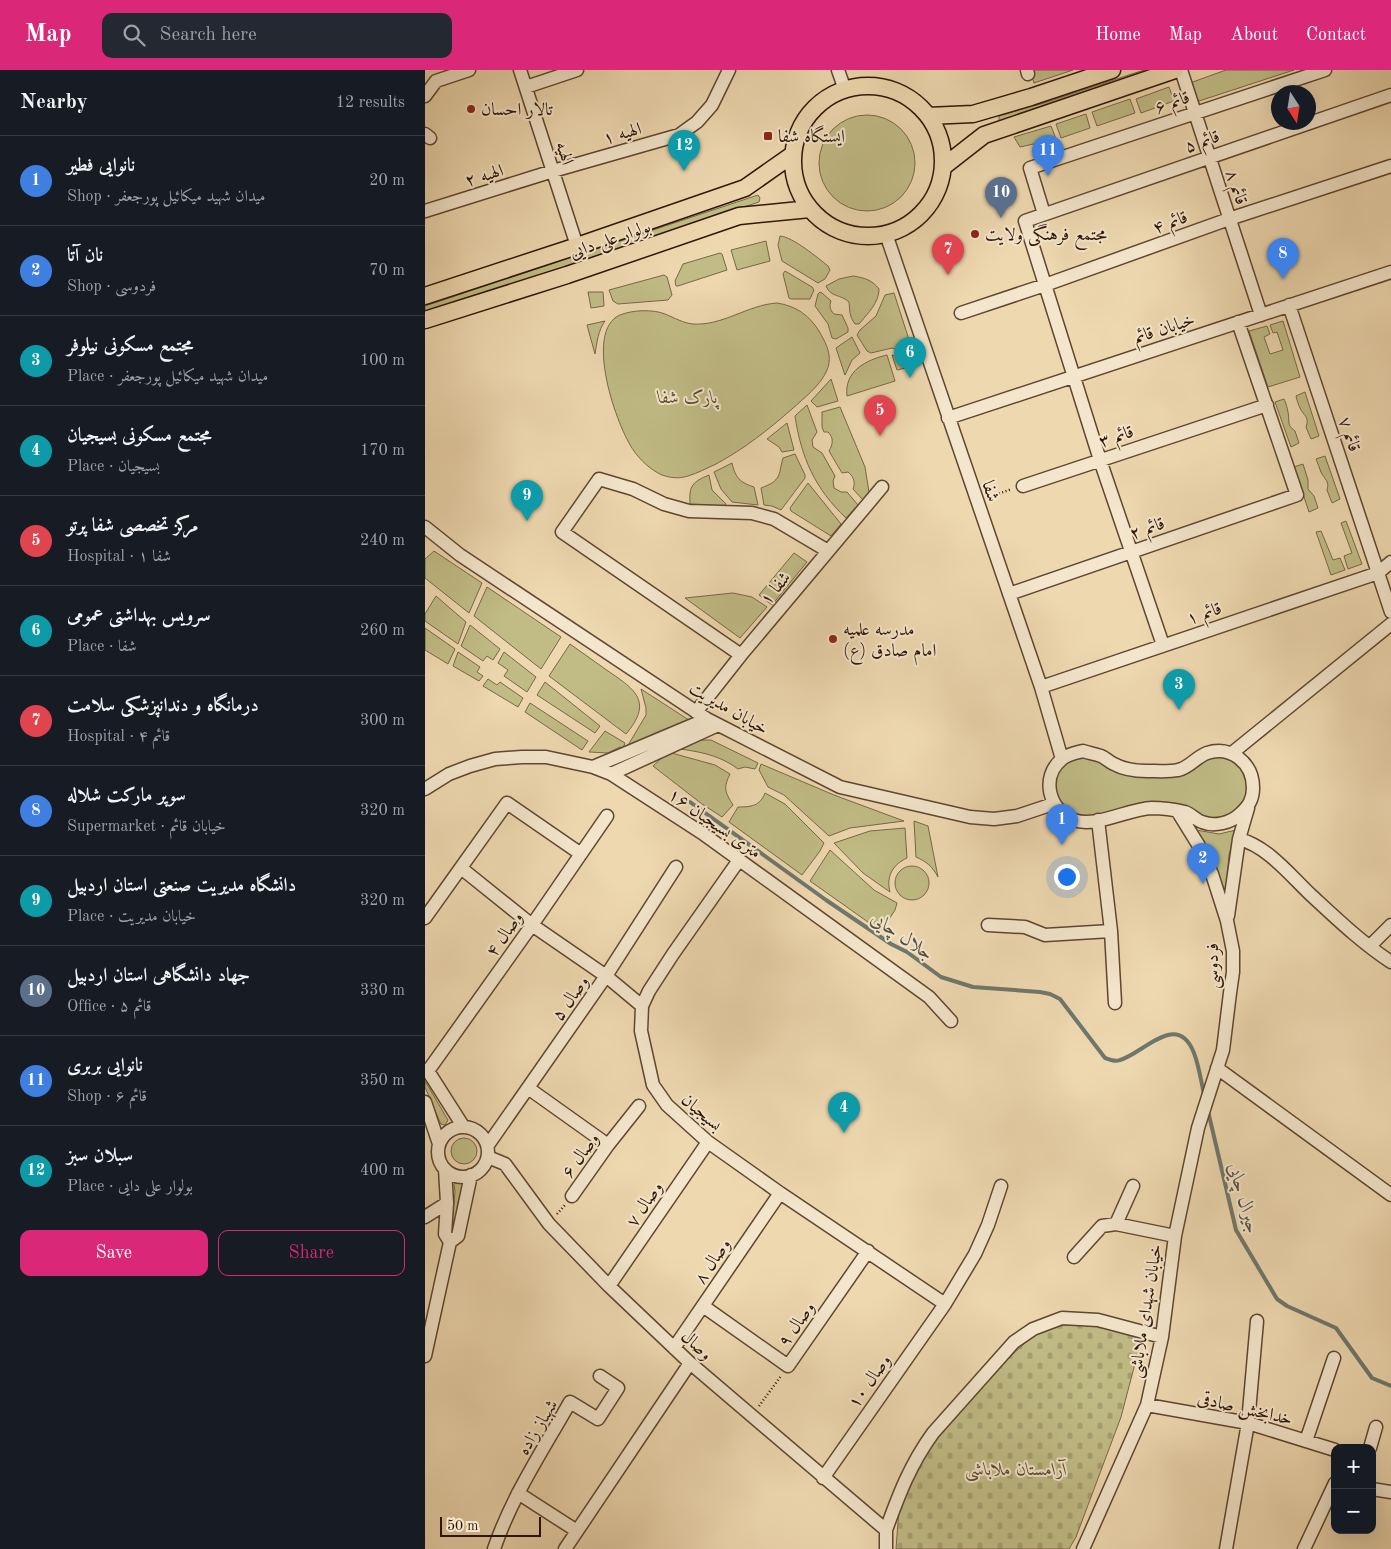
<!DOCTYPE html>
<meta charset="utf-8">
<style>
body{margin:0;font-family:"Old Standard TT",Amiri,serif;background:#242831;color:#f1f3f6}
.controls{position:absolute;right:15px;bottom:15px;display:grid;overflow:hidden;border-radius:10px;box-shadow:0 5px 20px #0002}
.controls button{width:45px;height:45px;display:grid;place-items:center;padding:0;border:0;border-bottom:1px solid #363941;background:#171b24;color:#f1f3f6;font:25px sans-serif}
.compass{position:absolute;left:846px;top:15px;width:45px;height:45px;border-radius:50%;background:#171b24;box-shadow:0 5px 20px #0002;rotate:168deg}
.scale{position:absolute;left:15px;bottom:12px;width:101px;box-sizing:border-box;padding-left:5px;border:2px solid #2e1506;border-top:0;font-size:14px;line-height:18px;white-space:nowrap;color:#2e1506;-webkit-text-stroke:4px #f4e6cc;paint-order:stroke}
.you{position:absolute;left:641px;top:806px;width:18px;height:18px;margin:-12px;border:4px solid #fff;border-radius:50%;background:#1a73e8;box-shadow:0 0 0 8px #1a73e833}
.badge{display:grid;place-items:center;width:32px;height:32px;border-radius:50%;background:#db2777;color:#fff;font-size:16px;font-weight:700}
.pin{position:absolute;translate:-50% -41px;filter:drop-shadow(0 1px 2px #0008)}
.pin::after{content:'';position:absolute;top:26px;width:18px;height:15px;background:inherit;clip-path:polygon(0 0,100% 0,50% 100%)}
.list{margin:0;padding:0;list-style:none}
h2{display:flex;justify-content:space-between;align-items:center;height:65px;margin:0;padding:0 20px;font-size:21px}
h2 small{font-size:16px;font-weight:400;color:#9ea1a6}
.list li{display:grid;grid-template-columns:32px 1fr auto;gap:15px;align-items:center;box-sizing:border-box;height:90px;padding:0 20px;border-top:1px solid #363941}
.list b{display:block;font-size:19px;white-space:nowrap}
.list p{margin:0;font-size:16px;white-space:nowrap;color:#9ea1a6}
.list em{font-size:16px;font-style:normal;color:#9ea1a6}
.actions{display:flex;gap:10px;padding:15px 20px}
.actions a{flex:1;padding:11px 0;border:1px solid #db2777;border-radius:10px;text-align:center;font-size:18px;color:#db2777}
.actions .main{background:#db2777;color:#fff}
.icon{flex:none;width:28px;height:28px;fill:none;stroke:currentColor;stroke-width:2;stroke-linecap:round;stroke-linejoin:round}
.map{position:relative;flex:none;width:966px;height:1479px;overflow:hidden}
header{display:flex;align-items:center;gap:30px;box-sizing:border-box;height:70px;padding:0 25px;background:#db2777;color:#fff}
header strong{font-size:24px}
nav{display:flex;gap:28px;margin-inline-start:auto;font-size:18px}
.search{width:350px;height:45px;background:#242831;display:flex;align-items:center;gap:12px;box-sizing:border-box;padding:0 18px;border-radius:10px;color:#9ea1a6;font-size:19px}
main{display:flex}
aside{flex:1;background:#171b24}
.map>svg:first-child{display:block}
.green{fill:#c1bc86;stroke:#786846}
.cemetery{fill:url(#cemetery-stones);stroke:#786846}
.lines{fill:none;stroke-linecap:round;stroke-linejoin:round}
.stream{stroke:#6f776d;stroke-width:4}
.minor-casing{stroke:#5e4630;stroke-width:15}
.major-casing{stroke:#2e1506;stroke-width:19}
.path{stroke:#2e1506;stroke-width:2.5;stroke-dasharray:1 2.5;stroke-linecap:butt}
.minor{stroke:#f4e6cc;stroke-width:12}
.major{stroke:#eed8b0;stroke-width:16}
.poi-dot{fill:#8f2418;stroke:#f4e6cc;stroke-width:2}
.labels{text-anchor:middle;stroke-width:4;stroke-linejoin:round;paint-order:stroke}
.street-label{font-size:18px;fill:#2e1506;stroke:#f4e6cc}
.poi-label{font-size:18px;fill:#2e1506;stroke:#f4e6cc;text-anchor:start}
.park-label{font-size:18px;font-style:italic;fill:#5a472c;stroke:#f4e6cc}
.water-label{font-size:19px;font-style:italic;fill:#544e42;stroke:#f4e6cc}
</style>
<header>
<strong>Map</strong>
<div class="search"><svg class="icon" aria-label="search" viewBox="0 0 24 24"><circle cx="10" cy="10" r="6"/><path d="M15 15l6 6"/></svg>Search here</div>
<nav><a>Home</a><a>Map</a><a>About</a><a>Contact</a></nav>
</header>
<main>
<aside>
<h2>Nearby<small>12 results</small></h2>
<ul class="list">
<li><span class="badge" style="background:#3f7fe0">1</span><div><b>نانوایی فطیر</b><p>Shop · میدان شهید میکائیل پورجعفر</p></div><em>20 m</em></li>
<li><span class="badge" style="background:#3f7fe0">2</span><div><b>نان آتا</b><p>Shop · فردوسی</p></div><em>70 m</em></li>
<li><span class="badge" style="background:#0f9aa8">3</span><div><b>مجتمع مسکونی نیلوفر</b><p>Place · میدان شهید میکائیل پورجعفر</p></div><em>100 m</em></li>
<li><span class="badge" style="background:#0f9aa8">4</span><div><b>مجتمع مسکونی بسیجیان</b><p>Place · بسیجیان</p></div><em>170 m</em></li>
<li><span class="badge" style="background:#e0444e">5</span><div><b>مرکز تخصصی شفا پرتو</b><p>Hospital · شفا ۱</p></div><em>240 m</em></li>
<li><span class="badge" style="background:#0f9aa8">6</span><div><b>سرویس بهداشتی عمومی</b><p>Place · شفا</p></div><em>260 m</em></li>
<li><span class="badge" style="background:#e0444e">7</span><div><b>درمانگاه و دندانپزشکی سلامت</b><p>Hospital · قائم ۴</p></div><em>300 m</em></li>
<li><span class="badge" style="background:#3f7fe0">8</span><div><b>سوپر مارکت شلاله</b><p>Supermarket · خیابان قائم</p></div><em>320 m</em></li>
<li><span class="badge" style="background:#0f9aa8">9</span><div><b>دانشگاه مدیریت صنعتی استان اردبیل</b><p>Place · خیابان مدیریت</p></div><em>320 m</em></li>
<li><span class="badge" style="background:#5c6f8a">10</span><div><b>جهاد دانشگاهی استان اردبیل</b><p>Office · قائم ۵</p></div><em>330 m</em></li>
<li><span class="badge" style="background:#3f7fe0">11</span><div><b>نانوایی بربری</b><p>Shop · قائم ۶</p></div><em>350 m</em></li>
<li><span class="badge" style="background:#0f9aa8">12</span><div><b>سبلان سبز</b><p>Place · بولوار علی دایی</p></div><em>400 m</em></li>
</ul>
<div class="actions"><a class="main">Save</a><a>Share</a></div>
</aside>
<div class="map">
<svg width="966" height="1479" viewBox="0 0 966 1479">
<defs>
<pattern id="cemetery-stones" width="16" height="16" patternUnits="userSpaceOnUse" patternTransform="scale(1.25)"><rect width="16" height="16" fill="#c1bc86"/><path d="M2 7V4a2 2 0 0 1 4 0v3zM10 15v-3a2 2 0 0 1 4 0v3z" fill="#a6a172"/></pattern>
</defs>
<rect width="100%" height="100%" fill="#eed8b0"/>
<filter id="stains"><feTurbulence type="fractalNoise" baseFrequency=".004" numOctaves="4"/><feColorMatrix values="0 0 0 0 .2 0 0 0 0 .09 0 0 0 0 .02 0 0 0 .5 -.17"/></filter>
<radialGradient id="worn" r=".72"><stop offset=".6" stop-color="#630" stop-opacity="0"/><stop offset="1" stop-color="#630" stop-opacity=".3"/></radialGradient>
<!-- green -->
<path class="green" d="M 605,0 L 648,0 L 609,13 Z
M 719,0 L 736,0 L 574,52 L 574,46 L 619,33 Z
M 801,0 L 869,0 L 771,32 L 765,13 Z
M 744,17 L 749,31 L 716,43 L 711,29 Z
M 705,29 L 710,43 L 672,56 L 667,42 Z
M 661,44 L 665,58 L 636,68 L 631,54 Z
M394 93a48 48 0 1 1 96 0a48 48 0 1 1-96 0Z
M 626,56 L 631,69 L 595,77 L 589,67 Z
M 333,125 L 335,128 L 334,132 L 0,243 L 0,236 Z
M 355,166 C 368,167 393,188 403,196 L 405,200 L 400,209 L 393,213 L 357,191 L 353,175 Z
M 341,171 L 345,191 L 312,200 L 306,180 Z
M 295,183 L 297,184 L 302,200 L 253,216 L 251,216 L 250,211 L 258,194 Z
M 360,201 L 387,217 L 389,220 L 385,229 L 366,229 L 364,228 L 358,204 Z
M 239,205 L 242,207 L 247,225 L 243,230 L 193,234 L 188,231 L 184,220 Z
M 428,206 C 440,208 447,210 454,219 C 454,233 443,243 434,254 L 430,254 C 424,246 425,241 424,232 C 416,224 406,228 401,216 L 414,209 Z
M 163,222 L 178,222 L 179,236 L 166,238 Z
M 395,222 L 397,223 L 406,231 C 404,236 405,240 409,244 L 417,245 L 423,258 L 423,262 L 411,269 L 407,268 L 403,254 L 390,236 L 393,224 Z
M 469,223 L 487,279 L 481,282 L 467,278 L 446,283 L 442,281 L 432,265 L 435,260 L 451,246 L 460,225 Z
M 352,233 C 371,236 384,245 394,261 C 401,273 408,286 402,300 C 396,315 379,328 367,339 C 343,360 319,379 291,394 C 282,398 273,403 263,406 C 254,409 246,408 237,405 C 226,400 216,391 209,381 C 192,358 158,261 195,245 C 207,240 228,239 240,244 C 250,248 258,253 268,254 C 298,256 322,235 352,233 Z
M 180,251 C 173,261 172,272 170,284 L 162,255 Z
M 858,251 L 875,307 L 843,317 L 824,261 L 842,256 L 845,264 L 839,267 L 845,284 L 858,280 L 852,262 L 848,263 L 845,255 Z
M 427,267 L 435,283 L 427,290 L 420,305 L 411,278 Z
M 462,285 L 470,311 L 422,326 C 419,301 441,290 462,285 Z
M 467,285 L 484,290 L 489,296 L 472,300 Z
M 406,309 L 413,331 L 392,337 L 386,331 Z
M 880,322 L 894,366 L 886,369 L 881,357 C 885,347 878,345 875,338 C 873,334 872,330 871,326 Z
M 859,329 C 861,333 862,337 863,342 C 865,350 861,355 870,361 L 874,373 L 866,377 L 850,332 Z
M 382,335 L 392,362 L 387,370 L 388,377 L 397,383 L 410,406 L 408,411 L 409,418 L 416,422 L 422,422 L 433,435 L 421,448 C 390,419 376,387 370,346 Z
M 415,337 L 440,397 L 444,422 L 438,430 L 428,419 C 431,412 428,406 423,402 L 417,403 L 404,381 C 408,374 409,368 403,362 L 399,362 L 397,357 L 397,342 Z
M 362,353 L 369,380 L 357,382 L 354,377 L 342,369 Z
M 370,384 L 380,405 L 380,408 L 356,440 L 347,436 L 339,435 L 336,418 C 357,410 353,406 358,388 Z
M 900,386 L 915,429 L 907,433 L 902,420 C 905,411 899,409 896,402 C 894,398 893,393 891,389 Z
M 307,393 C 310,407 315,413 329,417 L 333,435 L 307,432 L 296,419 L 289,402 Z
M 878,394 L 883,410 L 883,419 L 889,426 L 893,438 L 884,442 L 869,397 Z
M 284,405 L 287,420 L 301,434 L 299,436 L 265,434 C 264,416 267,412 284,405 Z
M 383,413 L 416,454 L 406,466 L 366,441 L 365,438 Z
M 921,451 L 937,494 L 923,499 L 919,486 L 927,483 L 916,453 Z
M 896,461 L 908,490 L 915,488 L 920,500 L 906,505 L 891,462 Z
M 9,481 L 57,513 L 44,543 L 0,508 L 0,489 Z
M 369,483 L 382,492 L 347,535 L 334,525 Z
M 62,517 L 136,567 L 116,599 L 49,546 Z
M 308,523 L 327,527 L 342,537 L 315,568 L 260,528 Z
M 11,526 L 41,552 L 33,574 L 0,551 L 0,544 Z
M 45,555 L 75,579 L 68,590 L 62,586 L 58,591 L 36,576 Z
M 0,558 L 30,579 L 23,594 L 0,580 Z
M 145,574 C 158,583 170,592 183,601 C 211,620 228,632 201,664 L 124,606 Z
M 33,582 L 55,597 L 52,602 L 58,606 L 54,611 L 28,596 Z
M 79,582 L 111,607 L 102,622 L 79,606 L 83,600 L 73,593 Z
M 63,609 L 72,615 L 75,612 L 98,628 L 93,637 L 58,616 Z
M 120,612 L 175,656 L 170,663 L 112,625 Z
M 216,619 L 267,652 C 243,655 223,667 202,677 L 221,645 L 221,638 Z
M 105,633 L 163,671 L 157,680 L 100,642 Z
M 180,661 L 200,673 L 198,678 L 195,677 L 183,683 L 164,682 Z
M 272,670 L 286,670 L 333,693 L 330,699 L 320,697 L 313,699 C 293,684 271,681 247,678 Z
M 243,682 L 290,695 L 305,704 C 298,718 300,722 308,735 L 297,747 L 277,734 L 228,696 Z
M 660,683 L 719,704 L 778,688 L 804,685 L 820,701 L 824,725 L 808,746 L 784,751 L 762,739 L 671,749 L 640,743 L 628,723 L 632,701 L 639,692 Z
M 336,694 L 409,725 L 479,751 L 425,758 L 404,766 L 359,725 L 343,717 L 334,700 Z
M 340,723 L 360,734 L 399,773 L 395,781 L 377,805 L 304,752 L 313,737 C 326,737 335,736 340,723 Z
M 489,751 L 503,756 L 513,807 C 507,796 502,792 491,787 Z
M 480,758 L 482,788 C 467,795 461,807 465,822 L 438,803 L 409,773 L 445,761 Z
M 771,760 L 794,764 L 811,760 L 804,785 L 800,828 Z
M 405,780 L 449,820 L 472,833 L 470,840 L 457,860 L 450,857 L 385,811 Z
M470 813a17 17 0 1 1 34 0a17 17 0 1 1-34 0Z
M 0,1011 L 23,1050 L 20,1055 L 16,1054 L 14,1050 L 0,1017 Z
M26 1081a13 13 0 1 1 26 0a13 13 0 1 1-26 0Z
M 33,1111 L 39,1113 L 33,1132 L 28,1161 L 26,1161 L 30,1122 L 29,1114 Z"/>
<!-- cemetery -->
<path class="cemetery" d="M 637,1255 L 673,1255 L 717,1267 L 696,1347 L 651,1467 L 644,1479 L 471,1479 L 474,1439 L 500,1383 L 577,1294 L 610,1264 Z"/>
<g class="lines">
<!-- stream -->
<path class="stream" d="M 265,732 L 401,830 L 466,874 L 482,882 L 516,907 L 548,917 L 615,922 L 625,924 L 635,929 L 680,988 C 686,990 690,992 695,990 C 718,984 752,940 769,983 C 774,996 776,1011 779,1024
M 783,1041 L 811,1160 L 852,1229 L 862,1236 L 911,1258 L 947,1308 L 966,1316"/>
<defs>
<path id="minor" d="M 95,0 L 152,176
M 413,0 L 420,20
M 602,0 L 603,4
M 756,0 L 836,245
M 101,17 L 152,0
M 0,26 L 11,11 L 44,0
M 0,64 L 5,68
M 0,141 L 128,101 L 254,65 L 272,52 L 287,35 L 304,0
M 619,144 L 605,98 L 900,0
M 461,164 L 616,617 L 637,689
M 864,235 L 966,542
M 536,243 L 620,215 L 804,149 L 966,96
M 523,348 L 966,202
M 598,416 L 842,335
M 0,457 L 35,485 L 282,649 L 415,717 L 545,747 L 569,749 L 592,746 L 628,734
M 584,524 L 872,425 L 813,252
M 738,575 L 675,390 L 600,151 L 966,25
M 316,585 L 137,462 L 174,409 L 208,419 L 239,434 L 264,441 L 327,443 L 349,449 L 403,481
M 616,617 L 953,503 L 966,492
M 271,642 L 316,585 L 457,417
M 658,681 C 664,683 670,684 676,686 C 681,688 684,692 689,694 C 698,699 712,701 722,701 C 732,701 744,702 753,700 C 764,698 771,687 782,683 C 806,675 828,693 828,718 C 828,729 824,736 815,744 C 806,753 789,757 777,752 C 771,750 766,744 760,742 C 751,740 737,738 727,738 C 703,739 670,758 649,750 C 624,741 615,707 637,689 C 643,684 650,683 658,681 Z
M 807,683 L 966,554
M 168,697 L 282,649
M 186,704 L 293,655
M 0,719 L 24,704 L 45,696 L 70,689 L 97,687 L 121,687 L 168,697 L 186,704 L 277,763 L 504,927 L 526,951
M 673,750 L 686,861 L 690,933
M 814,769 C 842,776 865,805 886,825 C 912,849 937,873 966,892
M 314,790 L 248,884 L 224,921 L 217,936 L 216,961 L 228,1015 L 242,1035 L 283,1072 L 355,1123 L 520,1234
M 36,798 L 107,855 L 181,906 L 217,936
M 803,846 L 814,769 L 823,738
M 0,848 L 82,733 L 156,784
M 563,855 L 600,857 L 620,865 L 686,861
M 945,876 L 966,855
M 792,998 L 966,1125
M 0,1000 L 3,1001 L 38,1056
M 3,1001 L 107,855 L 182,746
M 103,1018 L 183,1075
M 0,1032 L 14,1074
M13 1082a25 25 0 1 1 50 0a25 25 0 1 1-50 0Z
M 63,1075 L 181,906 L 251,797
M 63,1087 L 80,1094 L 124,1154 L 184,1216 L 265,1293 L 461,1460 L 461,1479
M 20,1099 L 22,1133 L 20,1164 L 25,1172
M 147,1126 L 183,1075 L 214,1036
M 0,1147 L 22,1133
M 691,1154 L 708,1116
M 25,1172 L 33,1166 L 46,1105
M 649,1187 L 677,1156 L 691,1154 L 750,1166
M 184,1216 L 283,1072
M 278,1236 L 363,1296 L 443,1181
M 249,1278 L 355,1123
M 0,1286 L 25,1172
M 722,1335 L 823,1353 L 910,1380
M 881,1371 L 909,1288
M 945,1378 L 951,1357
M 398,1408 L 520,1234 L 550,1184 L 563,1155 L 576,1116
M 947,1419 L 966,1422
M 93,1423 L 152,1461
M 461,1460 C 474,1424 485,1395 508,1363 L 589,1272 L 608,1259 L 637,1248 L 673,1250 L 737,1267
M 69,1479 C 87,1426 118,1380 145,1332 L 173,1349 L 193,1318 L 175,1306
M 140,1479 L 265,1293
M 658,1479 L 722,1335 L 737,1267 L 750,1166 L 773,1058 L 798,980 L 805,923 L 808,902 L 808,881 L 802,851 L 787,804 L 774,776 L 753,742
M 801,1479 L 823,1353 L 832,1251
M 879,1479 L 910,1413"/>
<path id="major" d="M368 91a75 75 0 1 1 150 0a75 75 0 1 1-150 0Z
M 503,46 L 548,44 L 606,27 L 687,0
M 518,97 L 559,65 L 750,0
M 0,226 L 152,176 L 320,118 L 367,85
M 0,250 L 142,205 L 314,146 L 385,139"/>
</defs>
<!-- minor casing -->
<use href="#minor" class="minor-casing"/>
<!-- major casing -->
<use href="#major" class="major-casing"/>
<!-- path -->
<path class="path" d="M 564,427 L 587,419
M 132,1144 L 140,1135
M 334,1336 L 356,1306"/>
<!-- minor -->
<use href="#minor" class="minor"/>
<!-- major -->
<use href="#major" class="major"/>
</g>
<!-- markers -->
<g class="poi-dot">
<circle cx="46" cy="39" r="5"/>
<rect x="338" y="61" width="10" height="10" rx="2.5"/>
<circle cx="550" cy="164" r="5"/>
<circle cx="408" cy="569" r="5"/>
</g>
<g class="labels">
<!-- street labels -->
<g class="street-label">
<text transform="translate(747 32) rotate(-19)" y="6">قائم ۶</text>
<text transform="translate(197 63) rotate(-16)" y="6">الهیه ۱</text>
<text transform="translate(777 71) rotate(-19)" y="6">قائم ۵</text>
<text transform="translate(140 83) rotate(72)" y="6">الهیه</text>
<text transform="translate(59 105) rotate(-17)" y="6">الهیه ۲</text>
<text transform="translate(812 117) rotate(72)" y="6">قائم ۸</text>
<text transform="translate(745 152) rotate(-20)" y="6">قائم ۴</text>
<text transform="translate(185 169) rotate(-19)" y="6">بولوار علی دایی</text>
<text transform="translate(739 258) rotate(-18)" y="6">خیابان قائم</text>
<text transform="translate(925 364) rotate(72)" y="6">قائم ۷</text>
<text transform="translate(691 366) rotate(-18)" y="6">قائم ۳</text>
<text transform="translate(566 421) rotate(71)" y="6">شفا</text>
<text transform="translate(722 458) rotate(-19)" y="6">قائم ۲</text>
<text transform="translate(350 518) rotate(-50)" y="6">شفا ۱</text>
<text transform="translate(779 543) rotate(-19)" y="6">قائم ۱</text>
<text transform="translate(304 638) rotate(30)" y="6">خیابان مدیریت</text>
<text transform="translate(290 753) rotate(35)" y="6">۱۶ متری بسیجیان</text>
<text transform="translate(79 864) rotate(-55)" y="6">وصال ۴</text>
<text transform="translate(787 896) rotate(-90)" y="6">فردوسی</text>
<text transform="translate(145 928) rotate(-55)" y="6">وصال ۵</text>
<text transform="translate(277 1042) rotate(41)" y="6">بسیجیان</text>
<text transform="translate(155 1085) rotate(-54)" y="6">وصال ۶</text>
<text transform="translate(219 1134) rotate(-56)" y="6">وصال ۷</text>
<text transform="translate(287 1191) rotate(-56)" y="6">وصال ۸</text>
<text transform="translate(720 1241) rotate(-81)" y="6">خیابان شهدای ملاباشی</text>
<text transform="translate(371 1254) rotate(-55)" y="6">وصال ۹</text>
<text transform="translate(272 1275) rotate(42)" y="6">وصال</text>
<text transform="translate(444 1311) rotate(-55)" y="6">وصال ۱۰</text>
<text transform="translate(820 1338) rotate(13)" y="6">خدابخش صادقی</text>
<text transform="translate(112 1357) rotate(-59)" y="6">شهباز زاده</text>
</g>
<!-- poi labels -->
<g class="poi-label">
<text x="56" y="45">تالار احسان</text>
<text x="353" y="72">ایستگاه شفا</text>
<text x="560" y="170">مجتمع فرهنگی ولایت</text>
<text x="418" y="565">مدرسه علمیه<tspan x="418" dy="21">امام صادق (ع)</tspan></text>
</g>
<!-- park labels -->
<g class="park-label">
<text x="263" y="333">پارک شفا</text>
<text x="591" y="1405">آرامستان ملاباشی</text>
</g>
<!-- water labels -->
<g class="water-label">
<text transform="translate(478 865) rotate(34)" y="7">جلال چایی</text>
<text transform="translate(820 1128) rotate(74)" y="7">جیرال چایی</text>
</g>
</g>
<rect width="100%" height="100%" filter="url(#stains)"/>
<rect width="100%" height="100%" fill="url(#worn)"/>
</svg>
<div class="controls">
<button>+</button>
<button>−</button>
</div>
<svg class="compass" viewBox="-18 -18 36 36"><path d="M0-13l5 13h-10z" fill="#e53935"/><path d="M0 13l5-13h-10z" fill="#9ea1a6"/></svg>
<div class="scale">50 m</div>
<div class="you"></div>
<div class="pin badge" style="left:637px;top:775px;background:#3f7fe0">1</div>
<div class="pin badge" style="left:778px;top:814px;background:#3f7fe0">2</div>
<div class="pin badge" style="left:754px;top:640px;background:#0f9aa8">3</div>
<div class="pin badge" style="left:419px;top:1063px;background:#0f9aa8">4</div>
<div class="pin badge" style="left:455px;top:366px;background:#e0444e">5</div>
<div class="pin badge" style="left:485px;top:308px;background:#0f9aa8">6</div>
<div class="pin badge" style="left:523px;top:205px;background:#e0444e">7</div>
<div class="pin badge" style="left:858px;top:209px;background:#3f7fe0">8</div>
<div class="pin badge" style="left:102px;top:451px;background:#0f9aa8">9</div>
<div class="pin badge" style="left:576px;top:148px;background:#5c6f8a">10</div>
<div class="pin badge" style="left:623px;top:106px;background:#3f7fe0">11</div>
<div class="pin badge" style="left:259px;top:101px;background:#0f9aa8">12</div>
</div>
</main>
